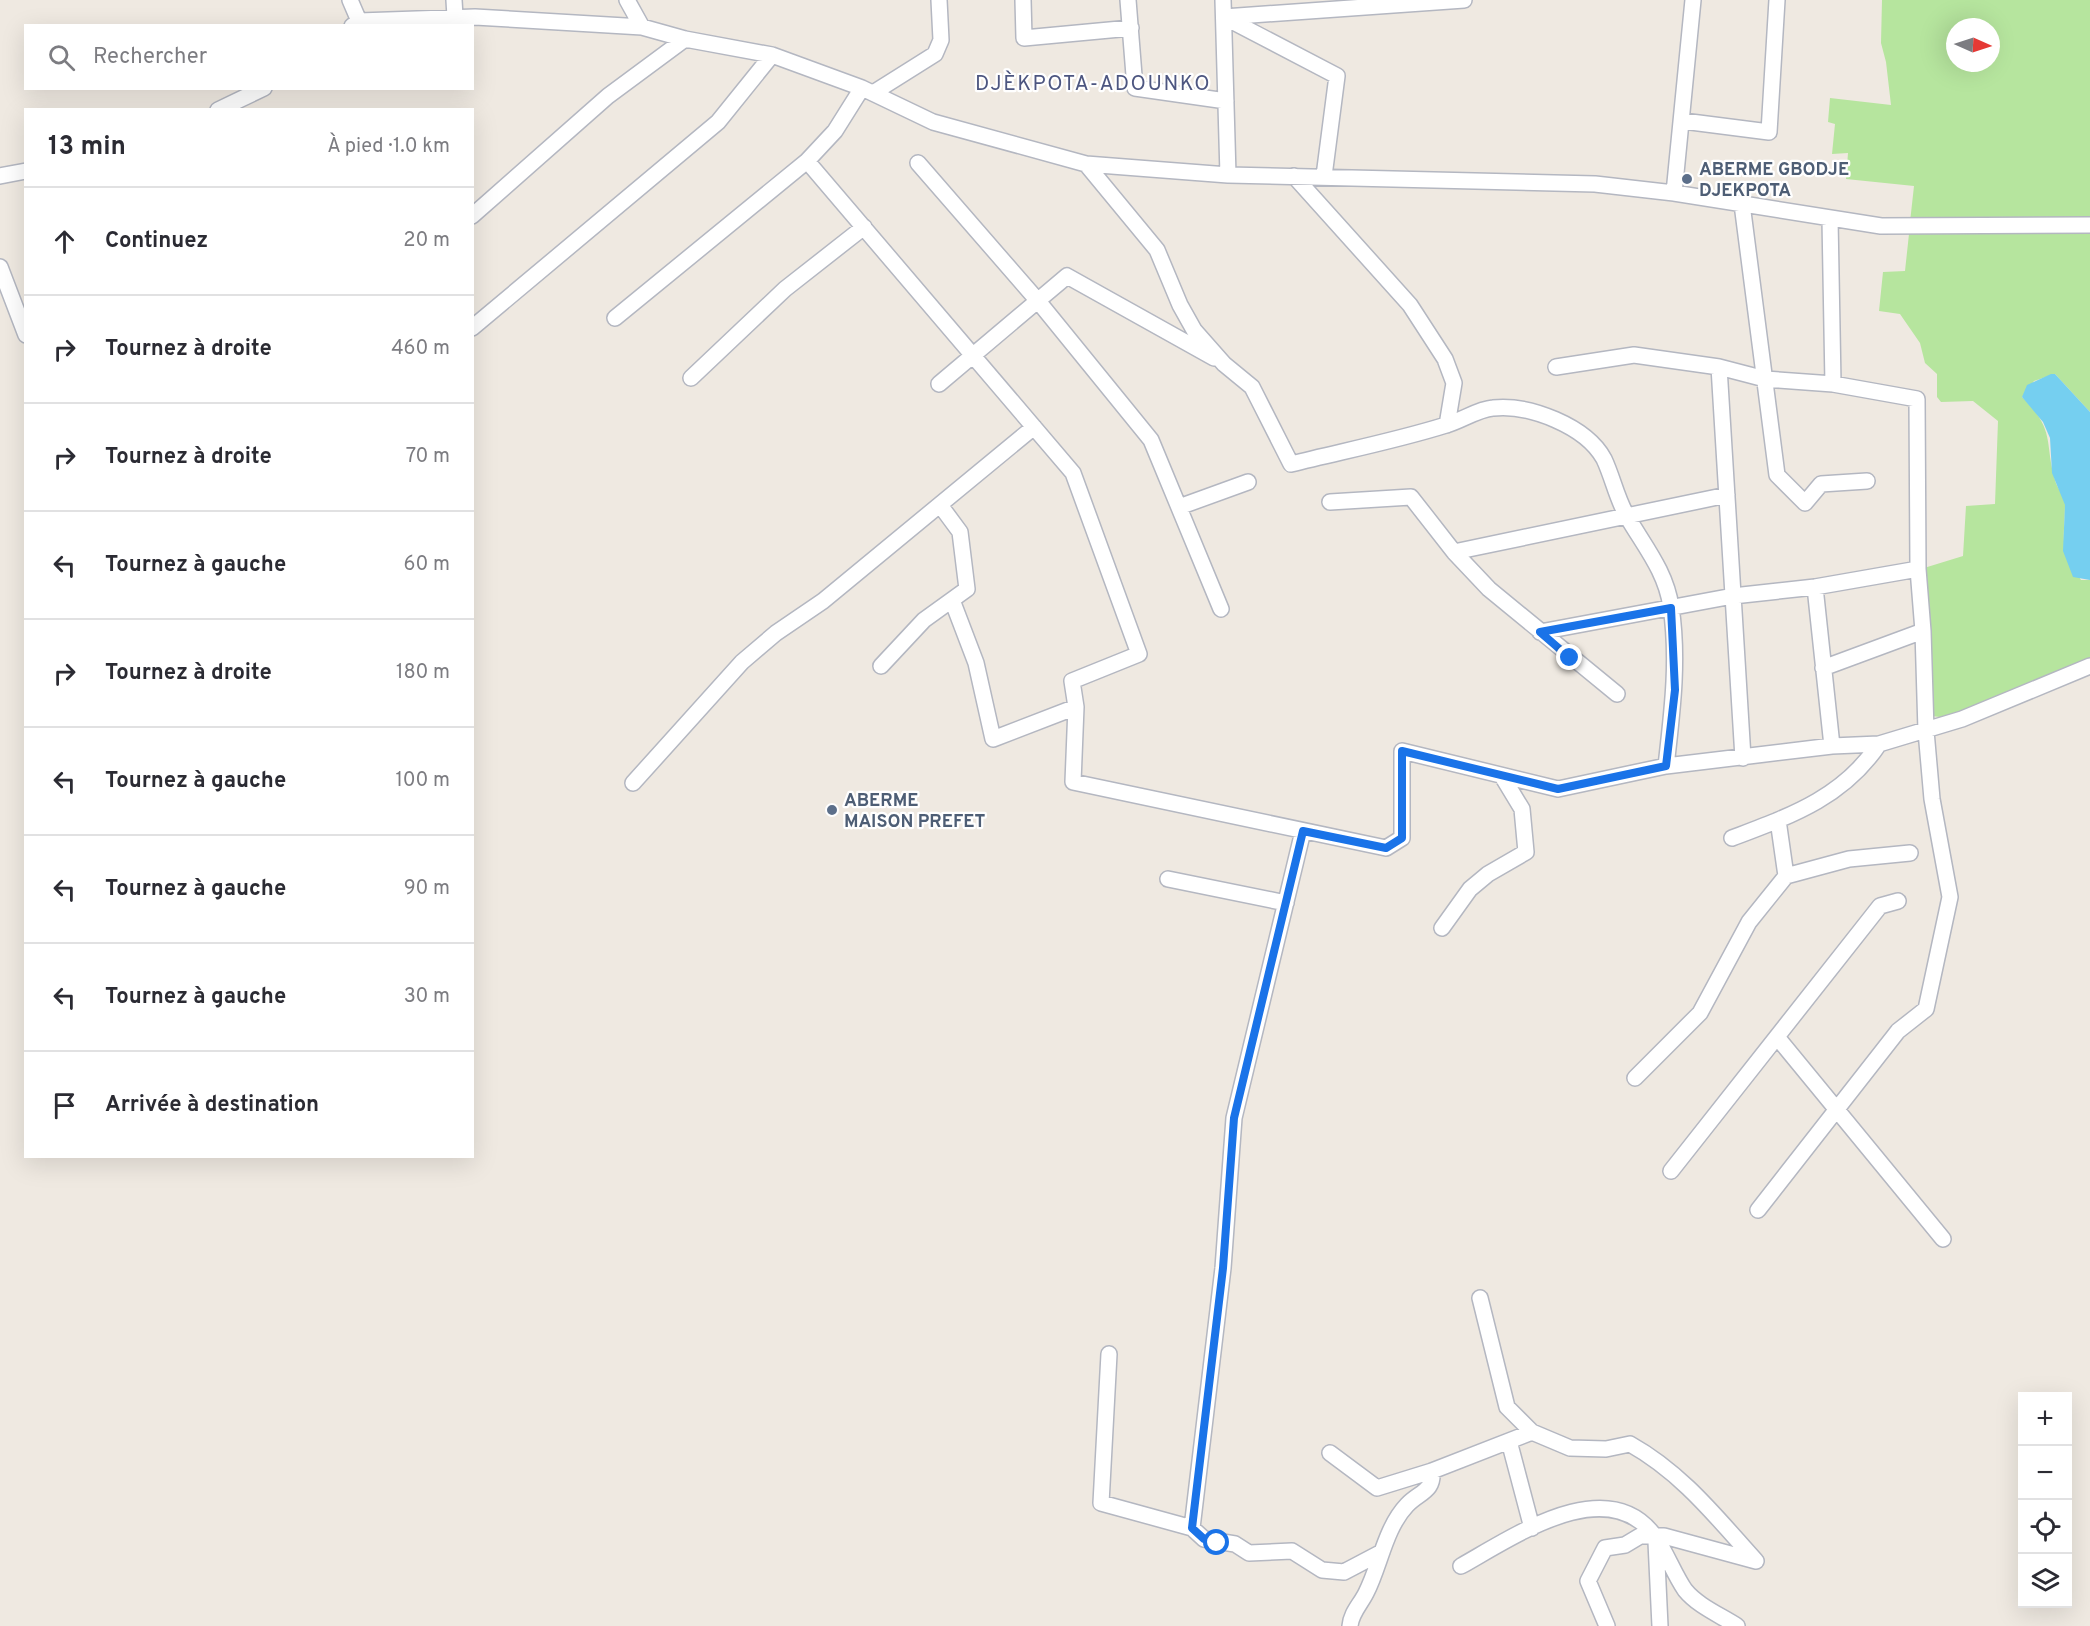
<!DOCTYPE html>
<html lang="fr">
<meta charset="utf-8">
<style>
body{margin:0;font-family:Overpass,sans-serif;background:#f2f2f3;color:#2b2b33}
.controls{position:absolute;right:18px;bottom:18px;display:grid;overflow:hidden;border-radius:0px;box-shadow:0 6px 24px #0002}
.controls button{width:54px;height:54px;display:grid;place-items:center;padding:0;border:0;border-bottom:2px solid #e1e1e2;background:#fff;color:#2b2b33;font:30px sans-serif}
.compass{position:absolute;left:1946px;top:18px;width:54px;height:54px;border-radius:50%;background:#fff;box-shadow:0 6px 24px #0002;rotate:93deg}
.stop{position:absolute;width:18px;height:18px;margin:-14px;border:4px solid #1a73e8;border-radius:50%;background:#fff}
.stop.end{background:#1a73e8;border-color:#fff;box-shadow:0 2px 6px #0008}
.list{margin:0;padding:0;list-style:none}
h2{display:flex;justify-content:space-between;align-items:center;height:78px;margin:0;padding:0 24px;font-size:26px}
h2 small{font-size:20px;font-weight:400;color:#7c7c81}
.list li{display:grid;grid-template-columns:39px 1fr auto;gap:18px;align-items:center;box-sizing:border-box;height:108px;padding:0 24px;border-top:2px solid #e1e1e2}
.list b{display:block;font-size:22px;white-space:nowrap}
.list em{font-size:20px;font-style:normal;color:#7c7c81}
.icon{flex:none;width:33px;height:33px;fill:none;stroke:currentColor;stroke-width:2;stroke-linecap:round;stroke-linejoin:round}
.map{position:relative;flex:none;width:2090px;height:1626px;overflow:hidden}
.search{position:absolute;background:#fff;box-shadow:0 6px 24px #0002;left:24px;top:24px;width:450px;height:66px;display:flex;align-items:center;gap:15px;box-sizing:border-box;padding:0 21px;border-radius:0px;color:#7c7c81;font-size:22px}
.panel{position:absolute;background:#fff;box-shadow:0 6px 24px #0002;left:24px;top:108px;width:450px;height:1050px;border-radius:0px}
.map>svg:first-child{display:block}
.green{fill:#b6e59e;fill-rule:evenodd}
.water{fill:#75cff0}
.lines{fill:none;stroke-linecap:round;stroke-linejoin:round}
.minor-casing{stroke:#b4b7c1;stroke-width:18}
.minor{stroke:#fff;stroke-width:15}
.route{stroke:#1a73e8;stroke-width:8}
.service-dot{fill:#5c6f8a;stroke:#fff;stroke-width:2}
.labels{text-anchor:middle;stroke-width:4.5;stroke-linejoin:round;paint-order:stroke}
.service-label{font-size:18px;font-weight:bold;fill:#4e5e75;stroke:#fff;text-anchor:start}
.quarter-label{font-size:21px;letter-spacing:1.5px;fill:#4d5680;stroke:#fff}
</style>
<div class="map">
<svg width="2090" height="1626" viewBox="0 0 2090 1626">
<rect width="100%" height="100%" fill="#efe9e1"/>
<!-- green -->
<path class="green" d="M 1882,0 L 2090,0 L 2090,221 L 1910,222 L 1914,186 L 1846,179 L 1848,153 L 1832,154 L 1835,124 L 1828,122 L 1830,98 L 1891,105 L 1886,62 L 1881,43 ZM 1955,27 L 1991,27 L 1991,63 L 1955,63 Z
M 2090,232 L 2090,412 L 2055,374 L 2034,381 L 2022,397 C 2056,431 2044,441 2055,480 C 2057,489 2066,497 2065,506 C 2064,546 2059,544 2081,580 L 2090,580 L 2090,661 L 1947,718 L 1932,716 L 1924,568 L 1963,556 L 1966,506 L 1995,504 L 1998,421 L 1973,401 L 1941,402 L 1937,397 L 1937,374 L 1925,363 L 1920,343 L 1900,314 L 1879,311 L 1883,272 L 1905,271 L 1909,234 Z"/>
<!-- water -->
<path class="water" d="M 2051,374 L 2055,374 L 2090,412 L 2090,580 L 2073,577 L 2063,551 L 2065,505 L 2052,473 L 2050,438 L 2043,422 L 2022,397 L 2027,385 Z"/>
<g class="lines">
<defs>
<path id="minor" d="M 350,0 L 359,21
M 454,0 L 455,17
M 627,0 L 642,27
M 1023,0 L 1024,38 L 1131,28
M 1128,0 L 1135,88 L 1226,101
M 1223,0 L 1228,175
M 1224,17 L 1464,0
M 1224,17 L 1337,76 L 1324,176
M 352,26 L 359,21 L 475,17 L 642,27 L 685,39 L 772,55 L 862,88 L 933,122 L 1086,164 L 1228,175 L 1595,184 L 1674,193 L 1881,226 L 2090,225
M 873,93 L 935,54 L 941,40 L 939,0
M 218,110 L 264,88
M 1683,121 L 1769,132 L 1777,0
M 807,161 L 1073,473 L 1139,654 L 1072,681 L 1076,707 L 1073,782 L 1386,848 L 1402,838 L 1402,751 L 1558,789 L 1666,766 L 1832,746 L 1879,744 L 1962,719 L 2090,666
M 918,163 L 1038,301 L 1151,440 L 1221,609
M 1086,164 L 1157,250 L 1180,305 L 1194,330 L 1224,364 L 1252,387 L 1291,464 C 1343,451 1395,441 1446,425 C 1461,421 1478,409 1493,408 C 1529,404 1586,426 1604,459 C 1613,478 1617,500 1628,518 C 1645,547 1666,572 1671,607 C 1679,660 1672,713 1666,766
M 0,176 L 26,171
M 1294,176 L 1410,305 L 1445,359 L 1454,383 L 1447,425
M 1674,193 L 1693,0
M 1742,204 L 1777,475 L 1805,503 L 1821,484 L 1867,481
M 472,216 L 608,96 L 685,39
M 1830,219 L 1833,384
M 0,267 L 26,335
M 615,318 L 807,161 L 835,131 L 862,88
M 472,328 L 718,122 L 772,55
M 1556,367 L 1634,355 L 1719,367 L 1765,379 L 1833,384 L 1917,399 L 1918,569 L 1923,631 L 1926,731 L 1932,799 L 1950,897 L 1926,1009 L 1898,1031 L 1758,1210
M 1719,367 L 1743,758
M 691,378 L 785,289 L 864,227
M 939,384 L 1067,276 L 1214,358
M 1330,502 L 1411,497 L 1454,552 L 1489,589 L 1617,694
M 1179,507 L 1248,482
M 1454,552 L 1727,495
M 1815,587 L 1832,746
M 952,600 L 976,663 L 993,739 L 1076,707
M 1540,632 L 1733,596 L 1815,587 L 1918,569
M 881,666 L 924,620 L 967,589 L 960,532 L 940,505
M 1823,668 L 1923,631
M 633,783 L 742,662 L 776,633 L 823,601 L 1034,427
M 1778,820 L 1786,876
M 1732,838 C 1790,816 1843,798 1879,744
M 1168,879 L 1286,903
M 1442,928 L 1470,889 L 1488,874 L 1526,852 L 1522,809 L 1502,776
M 1777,1037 L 1943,1239
M 1635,1078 L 1700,1013 L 1749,922 L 1786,876 L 1849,859 L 1910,853
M 1671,1171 L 1880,906 L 1898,901
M 1480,1298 L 1507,1407 L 1532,1432 L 1570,1448 L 1606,1449 L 1630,1444 C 1682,1473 1717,1518 1756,1561
M 1109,1354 L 1101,1503 L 1192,1528 L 1204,1539 L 1235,1544 L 1249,1553 L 1292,1551 L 1322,1570 L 1344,1572 L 1382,1552
M 1509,1441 L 1532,1528
M 1330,1453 L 1377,1488 L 1432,1471
M 1192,1528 L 1223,1268 L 1234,1118 L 1303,831
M 1656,1542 L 1660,1626
M 1461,1566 C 1513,1537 1609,1470 1656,1538 C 1667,1554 1674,1574 1685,1590 C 1698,1606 1720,1615 1737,1626
M 1350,1626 C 1351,1613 1360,1605 1366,1593 C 1380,1566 1385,1528 1407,1505 C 1419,1492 1434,1492 1432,1471 L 1532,1432
M 1607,1626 L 1588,1581 L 1605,1548 L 1625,1545 L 1640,1536 L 1664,1536 L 1756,1561"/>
</defs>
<!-- minor casing -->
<use href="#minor" class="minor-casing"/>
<!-- minor -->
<use href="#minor" class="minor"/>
</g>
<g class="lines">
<!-- route -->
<path class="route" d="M 1217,1543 L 1204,1539 L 1192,1528 L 1223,1268 L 1234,1118 L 1303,831 L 1386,848 L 1402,838 L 1402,751 L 1558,789 L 1666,766 L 1675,690 L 1671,608 L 1540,632 L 1570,658"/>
</g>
<!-- markers -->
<g class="service-dot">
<circle cx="1687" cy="179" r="6"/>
<circle cx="832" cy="810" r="6"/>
</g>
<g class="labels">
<!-- service labels -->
<g class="service-label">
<text x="1699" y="175">ABERME GBODJE<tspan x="1699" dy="21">DJEKPOTA</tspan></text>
<text x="844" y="806">ABERME<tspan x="844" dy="21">MAISON PREFET</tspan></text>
</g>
<!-- quarter labels -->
<g class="quarter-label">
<text x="1093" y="90">DJÈKPOTA-ADOUNKO</text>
</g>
</g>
</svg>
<div class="controls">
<button>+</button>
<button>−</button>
<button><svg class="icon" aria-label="locate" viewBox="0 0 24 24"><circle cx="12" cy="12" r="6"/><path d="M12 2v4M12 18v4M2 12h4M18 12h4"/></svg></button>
<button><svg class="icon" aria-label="layers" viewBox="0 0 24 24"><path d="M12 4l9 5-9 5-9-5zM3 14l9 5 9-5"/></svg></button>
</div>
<svg class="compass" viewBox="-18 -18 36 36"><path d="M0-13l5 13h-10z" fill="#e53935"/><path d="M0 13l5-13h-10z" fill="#7c7c81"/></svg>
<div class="stop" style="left:1217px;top:1543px"></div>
<div class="stop end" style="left:1570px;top:658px"></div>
<div class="search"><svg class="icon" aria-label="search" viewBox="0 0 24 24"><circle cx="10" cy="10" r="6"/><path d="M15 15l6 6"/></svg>Rechercher</div>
<section class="panel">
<h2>13 min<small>À pied · 1.0 km</small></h2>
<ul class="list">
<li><svg class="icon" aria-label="ahead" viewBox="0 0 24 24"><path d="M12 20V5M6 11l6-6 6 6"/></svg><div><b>Continuez</b></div><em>20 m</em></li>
<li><svg class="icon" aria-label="right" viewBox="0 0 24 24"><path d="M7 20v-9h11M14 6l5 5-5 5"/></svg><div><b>Tournez à droite</b></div><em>460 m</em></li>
<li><svg class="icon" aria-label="right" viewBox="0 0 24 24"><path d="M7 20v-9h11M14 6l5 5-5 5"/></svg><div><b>Tournez à droite</b></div><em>70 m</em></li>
<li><svg class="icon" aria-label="left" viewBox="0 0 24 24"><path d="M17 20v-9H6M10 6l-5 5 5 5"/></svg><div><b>Tournez à gauche</b></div><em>60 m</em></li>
<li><svg class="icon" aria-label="right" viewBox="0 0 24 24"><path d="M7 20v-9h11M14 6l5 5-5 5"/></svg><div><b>Tournez à droite</b></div><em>180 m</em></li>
<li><svg class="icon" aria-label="left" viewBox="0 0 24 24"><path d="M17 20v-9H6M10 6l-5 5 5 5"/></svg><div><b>Tournez à gauche</b></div><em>100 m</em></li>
<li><svg class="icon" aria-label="left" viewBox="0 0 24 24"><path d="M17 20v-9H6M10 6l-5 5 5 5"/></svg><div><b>Tournez à gauche</b></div><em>90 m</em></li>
<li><svg class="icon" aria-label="left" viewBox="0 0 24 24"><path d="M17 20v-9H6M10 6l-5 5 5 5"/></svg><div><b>Tournez à gauche</b></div><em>30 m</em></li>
<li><svg class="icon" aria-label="arrive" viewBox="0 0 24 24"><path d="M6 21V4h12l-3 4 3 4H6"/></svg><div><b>Arrivée à destination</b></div></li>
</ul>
</section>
</div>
